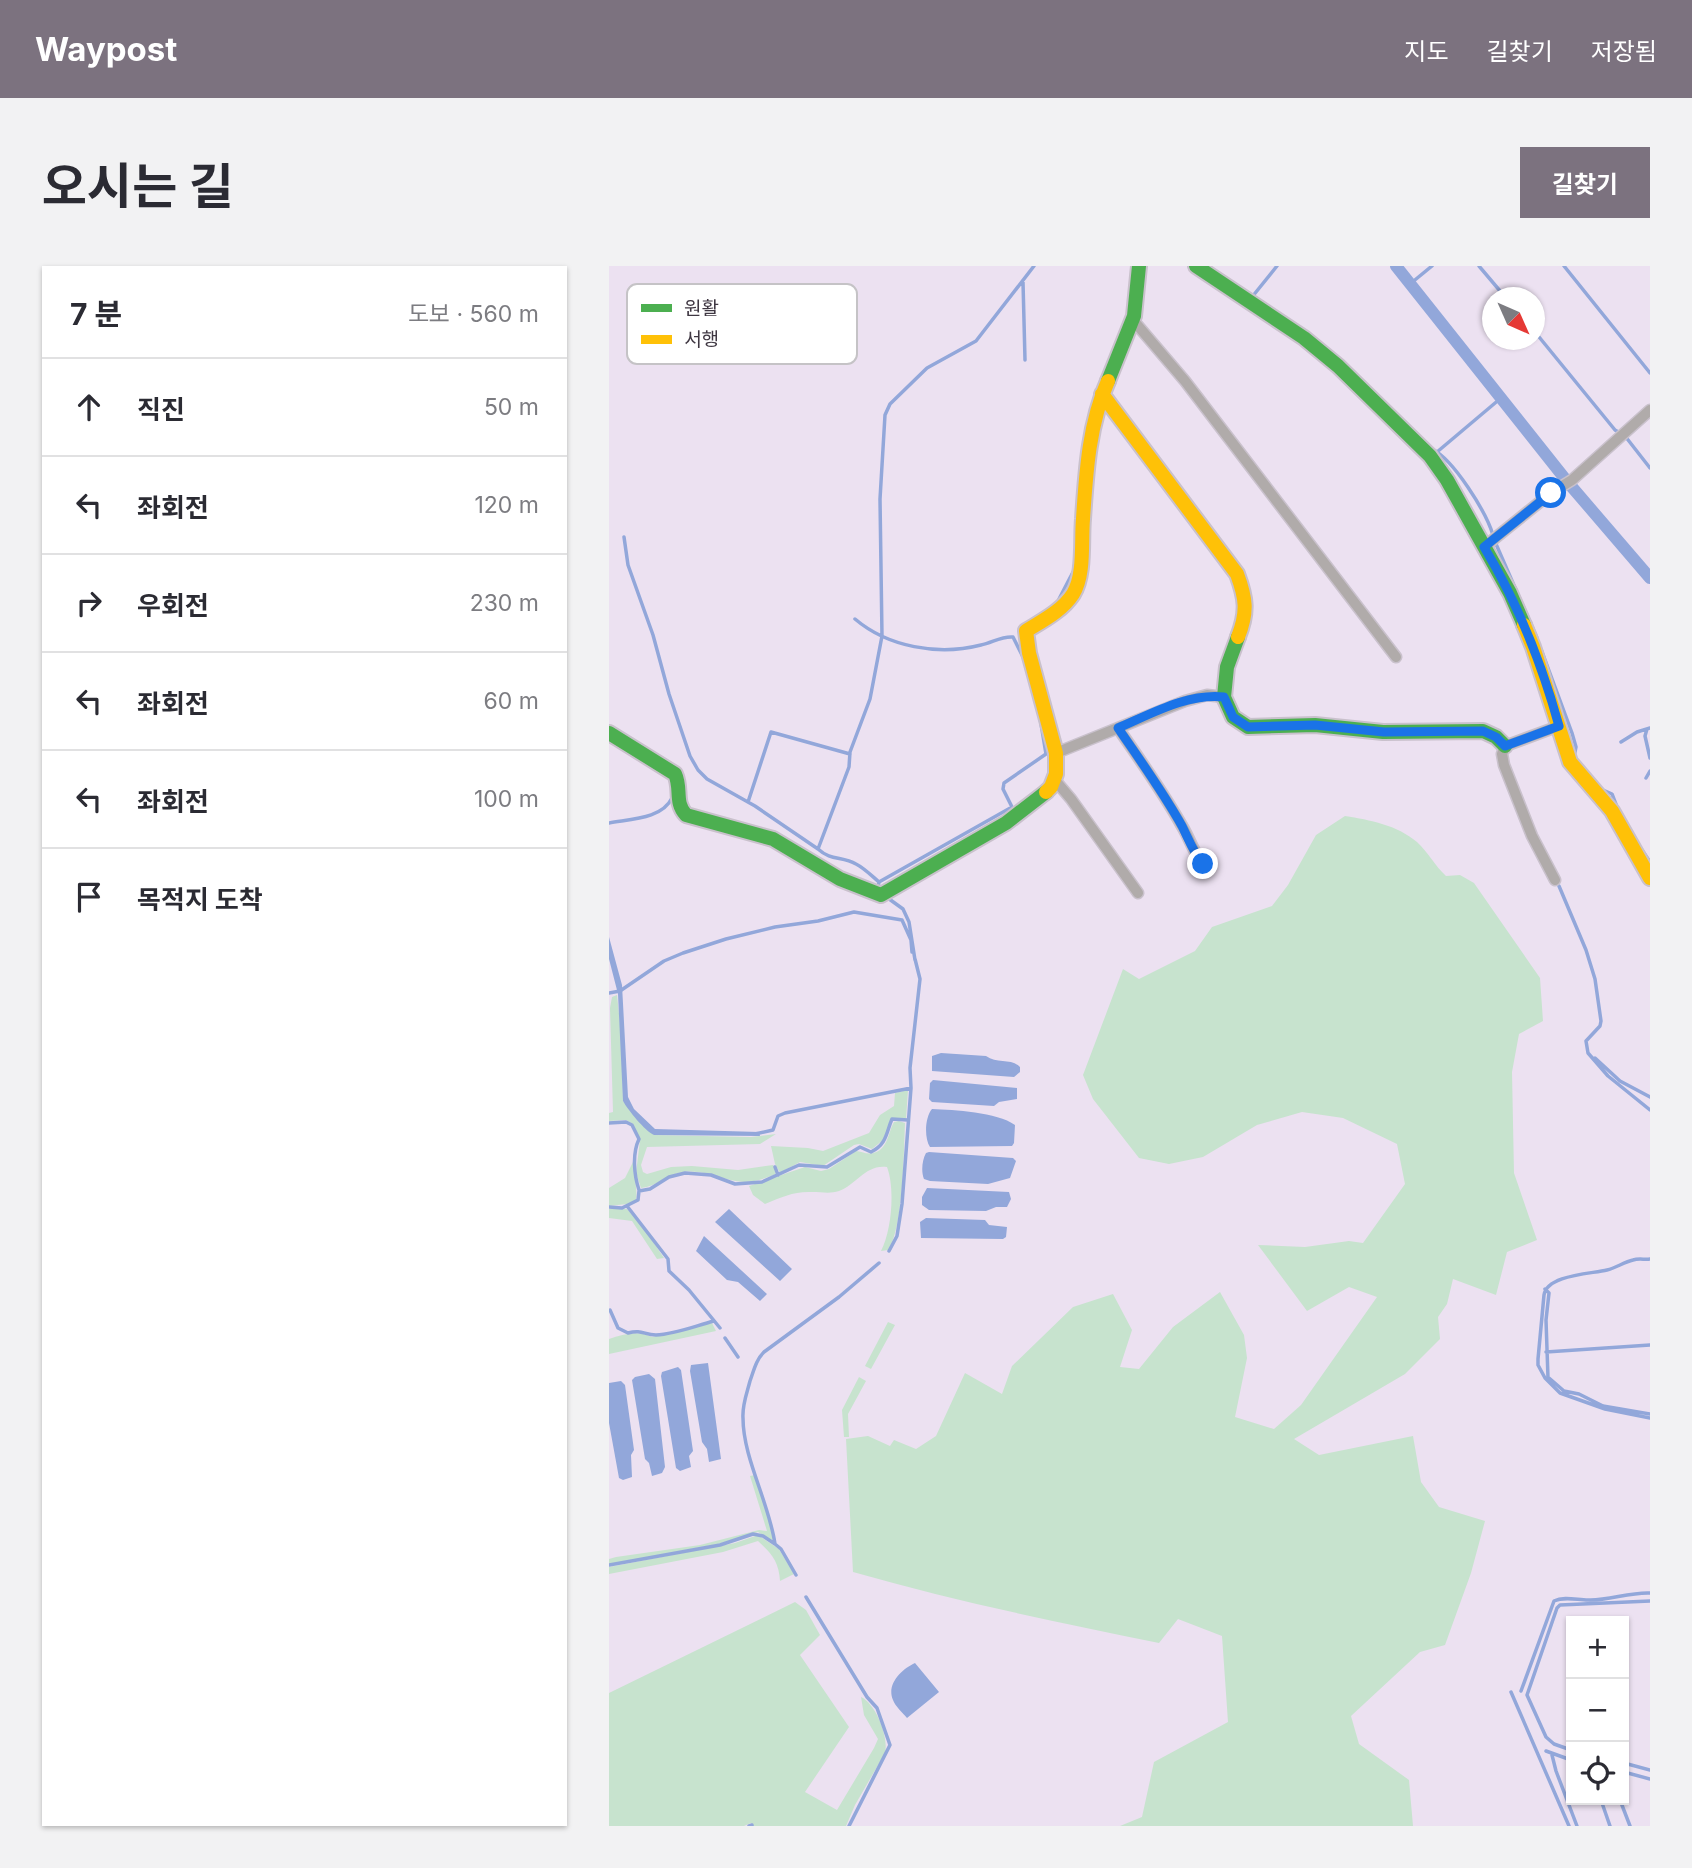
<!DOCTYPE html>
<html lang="ko">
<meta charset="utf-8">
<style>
body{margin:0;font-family:Inter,"Noto Sans KR",sans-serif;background:#f2f2f3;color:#2b2b33}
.controls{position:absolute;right:21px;bottom:21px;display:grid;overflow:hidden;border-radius:0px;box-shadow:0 2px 5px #0004}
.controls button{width:63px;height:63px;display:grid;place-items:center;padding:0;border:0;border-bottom:2px solid #e1e1e2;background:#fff;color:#2b2b33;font:35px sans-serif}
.compass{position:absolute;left:873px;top:21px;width:63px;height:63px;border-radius:50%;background:#fff;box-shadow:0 2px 5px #0004;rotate:135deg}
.stop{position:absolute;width:21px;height:21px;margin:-16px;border:5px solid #1a73e8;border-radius:50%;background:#fff}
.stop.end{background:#1a73e8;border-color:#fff;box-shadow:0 2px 7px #0008}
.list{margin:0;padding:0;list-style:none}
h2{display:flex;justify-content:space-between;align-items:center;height:91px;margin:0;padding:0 28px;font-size:30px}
h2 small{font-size:23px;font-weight:400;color:#7c7c81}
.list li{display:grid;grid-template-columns:46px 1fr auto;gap:21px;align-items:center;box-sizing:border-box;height:98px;padding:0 28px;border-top:2px solid #e1e1e2}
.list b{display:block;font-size:26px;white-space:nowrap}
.list em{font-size:23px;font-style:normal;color:#7c7c81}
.icon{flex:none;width:38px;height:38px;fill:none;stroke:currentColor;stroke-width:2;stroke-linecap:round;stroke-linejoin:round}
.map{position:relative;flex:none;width:1041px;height:1560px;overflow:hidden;border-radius:0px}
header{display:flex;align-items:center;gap:42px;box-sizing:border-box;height:98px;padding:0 35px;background:#7c727f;color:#fff}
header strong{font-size:33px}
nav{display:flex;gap:38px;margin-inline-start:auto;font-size:24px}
.intro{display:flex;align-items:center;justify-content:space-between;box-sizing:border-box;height:168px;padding:0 42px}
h1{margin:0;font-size:49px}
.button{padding:18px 32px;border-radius:0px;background:#7c727f;color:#fff;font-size:24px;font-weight:700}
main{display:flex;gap:42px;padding:0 42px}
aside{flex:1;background:#fff;border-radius:0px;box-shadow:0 2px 5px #0004}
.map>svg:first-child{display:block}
.green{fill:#c7e3ce}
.water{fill:#92a7da}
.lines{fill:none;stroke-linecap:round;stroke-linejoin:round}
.stream{stroke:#92a7da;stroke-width:3.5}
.canal{stroke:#92a7da;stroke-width:12}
.street-casing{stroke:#c9c1cc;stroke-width:13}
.fast-casing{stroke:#c9c1cc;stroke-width:18}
.slow-casing{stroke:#c9c1cc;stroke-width:18}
.street{stroke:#b0abaa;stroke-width:10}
.fast{stroke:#4caf50;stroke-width:14}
.slow{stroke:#ffc107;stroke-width:14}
.route{stroke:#1a73e8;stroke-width:9}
.key{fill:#fff;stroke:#c5c3c6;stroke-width:2}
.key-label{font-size:19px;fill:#3f3742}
</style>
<header>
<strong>Waypost</strong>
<nav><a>지도</a><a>길찾기</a><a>저장됨</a></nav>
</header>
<div class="intro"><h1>오시는 길</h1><a class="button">길찾기</a></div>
<main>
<aside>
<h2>7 분<small>도보 · 560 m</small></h2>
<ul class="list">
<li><svg class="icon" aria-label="ahead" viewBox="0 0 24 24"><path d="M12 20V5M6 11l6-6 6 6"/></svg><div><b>직진</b></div><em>50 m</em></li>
<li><svg class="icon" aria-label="left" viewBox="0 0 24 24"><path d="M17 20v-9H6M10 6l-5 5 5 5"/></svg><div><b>좌회전</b></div><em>120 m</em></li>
<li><svg class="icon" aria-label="right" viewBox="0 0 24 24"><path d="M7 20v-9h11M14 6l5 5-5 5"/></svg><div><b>우회전</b></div><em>230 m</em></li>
<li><svg class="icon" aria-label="left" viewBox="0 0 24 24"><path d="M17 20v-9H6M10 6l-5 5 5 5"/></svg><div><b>좌회전</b></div><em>60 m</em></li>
<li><svg class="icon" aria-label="left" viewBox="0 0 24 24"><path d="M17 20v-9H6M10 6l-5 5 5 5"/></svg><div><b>좌회전</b></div><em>100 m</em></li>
<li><svg class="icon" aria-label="arrive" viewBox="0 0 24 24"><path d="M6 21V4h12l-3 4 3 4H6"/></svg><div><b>목적지 도착</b></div></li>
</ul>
</aside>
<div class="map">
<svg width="1041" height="1560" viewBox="0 0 1041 1560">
<rect width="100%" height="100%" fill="#ece1f1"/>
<!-- green -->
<path class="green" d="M 736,550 C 761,554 788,559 808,576 C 819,586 826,600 837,610 L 851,609 L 865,617 L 931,712 L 934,755 L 910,768 L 903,806 L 905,907 L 928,974 L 898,986 L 887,1029 L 844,1013 L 838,1038 L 829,1051 L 831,1073 L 796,1108 L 685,1173 L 710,1189 L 804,1170 L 812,1216 L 830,1241 L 876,1255 L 862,1307 L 836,1379 L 811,1386 L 742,1450 L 750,1478 L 800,1514 L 804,1560 L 511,1560 L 533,1551 L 545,1496 L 619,1456 L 613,1370 L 569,1353 L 550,1377 C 447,1356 345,1335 244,1306 L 237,1173 L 259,1170 L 281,1180 L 285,1174 L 307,1183 L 327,1170 L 356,1107 L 393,1128 L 403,1100 L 464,1041 L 504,1028 L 523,1064 L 511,1101 L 530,1103 L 564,1061 L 611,1026 L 635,1069 L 638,1092 L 626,1151 L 665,1163 L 692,1139 L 768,1031 L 740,1021 L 698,1045 L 649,979 L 696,981 L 740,975 L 754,977 L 796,918 L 788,878 L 734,852 L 693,846 L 648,859 L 594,891 L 560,898 L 530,892 L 484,833 L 474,809 L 514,703 L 530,713 L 586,685 L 603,661 L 663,640 L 679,619 L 707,569 Z
M 8,729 L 13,776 L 14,835 L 45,869 L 142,871 L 167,868 L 151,878 L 38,881 L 32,899 L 34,906 L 38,908 L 62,901 L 83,900 L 129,904 L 164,899 L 167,908 C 157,912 146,916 135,916 C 114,915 97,903 74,906 C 58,908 48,921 32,922 L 27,907 L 31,874 L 24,858 L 17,854 L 0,855 L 0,847 L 4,846 L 1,742 L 3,731 Z
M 299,824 L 297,853 L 283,852 L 274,874 L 263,883 L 250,878 L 245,879 L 214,900 L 191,896 L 171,907 L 166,898 L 162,880 L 199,882 L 214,885 L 260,867 L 271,849 L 285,840 L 286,827 Z
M 290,855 L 296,857 C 295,884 294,965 279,984 L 272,985 C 283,964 286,922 278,901 C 257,898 248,918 230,925 C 221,928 213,926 203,926 C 186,925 172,931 156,938 L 144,929 L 140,920 L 196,901 L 212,905 L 220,903 L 247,885 C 252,885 258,889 264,887 C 279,884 279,866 285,856 Z
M 24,896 C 24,909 29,921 27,934 L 18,938 L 0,940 L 0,922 L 16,912 Z
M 0,943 L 18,943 L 35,962 L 55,992 L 48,993 L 23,955 L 0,952 Z
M 279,1056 L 286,1059 L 262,1103 L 256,1100 Z
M 103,1057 L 107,1065 L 0,1088 L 0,1073 C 15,1068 28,1064 43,1071 Z
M 250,1111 L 257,1115 L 239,1148 L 240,1171 L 235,1171 L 233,1144 Z
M 146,1209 L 162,1258 L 165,1276 L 149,1266 L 109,1278 L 0,1298 L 0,1293 L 7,1291 L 91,1279 L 150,1264 L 158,1265 L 141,1210 Z
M 149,1269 L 170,1283 L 185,1308 L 171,1315 C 170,1296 163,1288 149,1275 L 114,1286 L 0,1308 L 0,1301 L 126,1277 Z
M 186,1336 L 197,1344 L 211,1369 L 191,1389 L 240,1461 L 196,1526 L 228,1544 L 265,1482 L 269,1473 L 255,1449 L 252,1431 C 267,1438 280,1471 276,1487 L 246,1539 L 237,1560 L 144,1560 L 142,1557 L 135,1560 L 0,1560 L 0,1427 Z"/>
<!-- water -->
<path class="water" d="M 0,671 L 13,719 L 19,831 L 25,843 L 46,863 L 150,866 L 151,870 L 45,869 C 36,865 19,844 14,835 L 9,728 L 0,693 Z
M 332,787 L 377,790 C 388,798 403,792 411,801 L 411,806 L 405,811 L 323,805 L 323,790 Z
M 324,814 L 408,822 L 408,833 L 390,836 L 385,840 L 323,836 L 320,833 L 321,817 Z
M 323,843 C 345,844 388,846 406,859 L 405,877 L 403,880 L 321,881 C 315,872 316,851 323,843 Z
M 320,886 L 404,892 L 407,895 L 401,912 L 379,918 L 321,915 L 315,913 C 312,906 313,894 317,887 Z
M 318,922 L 400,926 L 402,933 L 398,941 L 387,941 L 377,945 L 320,944 L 313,939 L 313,931 Z
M 120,943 L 183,1003 L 171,1015 L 106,956 Z
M 317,952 L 376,954 L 380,959 L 398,961 L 397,971 L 394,973 L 312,972 L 311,956 Z
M 95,970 L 158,1028 L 151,1035 L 129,1016 L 118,1014 L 87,985 Z
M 99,1097 L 112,1193 L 100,1196 L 98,1183 L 93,1176 L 81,1105 L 82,1099 Z
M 69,1101 L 72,1104 L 84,1185 L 80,1190 L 82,1201 L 71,1205 L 67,1202 L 52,1110 L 53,1106 Z
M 40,1108 L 46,1113 L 56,1201 L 53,1207 L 43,1210 L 40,1197 L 36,1193 L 23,1114 L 26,1111 Z
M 12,1115 L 16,1119 L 25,1184 L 22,1189 L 23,1211 L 14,1214 L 10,1212 L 0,1157 L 0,1117 Z
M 306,1397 L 330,1426 L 298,1452 C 294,1447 286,1440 284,1434 C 277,1418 293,1403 306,1397 Z"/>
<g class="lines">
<!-- stream -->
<path class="stream" d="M 870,0 L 897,32
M 955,0 L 1041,107
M 414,16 L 416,94
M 801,18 L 823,0
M 643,31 L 668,0
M 926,66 L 1006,164 L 1016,170 L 1041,202
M 823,183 C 845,194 877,246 884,269
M 828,186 L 892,132
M 15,271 L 19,299 L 44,369 L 60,428 L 81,490 L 89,504 L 98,513 L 146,540 L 209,583
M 887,278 L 928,372
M 450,333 L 464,306
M 246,353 C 279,381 329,390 372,379 C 383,377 392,370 404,371 L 415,393
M 414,360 L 440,343
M 932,383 L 963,467 L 967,481 L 965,491
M 1038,463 L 1036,470 L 1041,492
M 1012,476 L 1028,466 L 1041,462
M 1037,512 L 1041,505
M 994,524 L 1003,528 L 1008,541
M 139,536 L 162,466 L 241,488
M 0,557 C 21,553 53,553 63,532
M 1031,581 L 1041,596
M 270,616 L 403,541 L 394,523 L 395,517 L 437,488 L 431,452
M 950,620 L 977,684 L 986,713 L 992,755 L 991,760 L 977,775 L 979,787 L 999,810 L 1041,844
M 269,622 L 270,616 C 263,610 255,602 247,598 C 233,590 222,595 209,583 L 240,501 L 241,486 L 261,433 L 273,370 L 271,233 L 276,149 L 281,138 L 318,102 L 367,75 L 425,0
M 276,630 L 294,643 L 300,656 L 306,694
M 0,727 L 11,725 L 55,695 L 74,687 L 117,673 L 166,661 L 209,655 L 245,646 L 293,654 L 302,674 L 303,686
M 986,792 L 1011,815 L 1041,831
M 0,857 L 17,856 L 23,859 L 30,873 C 23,888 25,909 30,924
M 146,868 L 164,864 L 169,850 L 176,847 L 302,822
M 166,901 L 169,909
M 18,940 L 59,993 L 60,1005 L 80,1024 L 111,1062
M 0,941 L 13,942 L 29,934 L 30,925 L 41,923 L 60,911 L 76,907 L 102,909 L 126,918 L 153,916 L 190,899 L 218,901 L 251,881 L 262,886 C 278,878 277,867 283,853 L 299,854
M 280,985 L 288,970 L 293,938 L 302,822 L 301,802 L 311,713 L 306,693
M 1041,993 C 1036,994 1030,992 1024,994 C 1015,996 1007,1002 998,1004 C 981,1008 938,1009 935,1029 L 929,1093 L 929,1099 L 936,1112 L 951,1127 L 996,1143 L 1041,1152
M 936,1023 L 940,1027 L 937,1054 L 939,1112
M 1,1044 L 9,1062 L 19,1067 C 33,1063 35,1069 47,1069 C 66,1068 86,1060 105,1055
M 116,1072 L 129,1091
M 937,1086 L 1041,1079
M 940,1112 L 955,1125 L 970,1128 L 994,1140 L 1041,1148
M 0,1299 L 111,1279 L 144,1268 L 154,1270 L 166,1278
M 187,1309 L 172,1283 L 166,1278 C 160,1236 134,1192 134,1152 C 133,1139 138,1127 141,1115 C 145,1104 147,1094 155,1086 L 230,1031 L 270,997
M 197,1331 L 258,1431 L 268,1442 L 281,1479 L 240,1560
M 912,1425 L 945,1335 C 955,1330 968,1334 979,1334 C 999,1335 1020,1326 1041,1327
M 902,1426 L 960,1560
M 962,1484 L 945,1478 L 937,1471 L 918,1429 L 948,1342 L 951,1339 L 1041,1335
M 937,1485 L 962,1494
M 943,1489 L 947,1505 L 968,1560
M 1015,1497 L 1041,1504
M 1015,1506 L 1041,1513
M 992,1534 L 1001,1560
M 1011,1534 L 1021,1560
M 140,1560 L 143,1559"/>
<!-- canal -->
<path class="canal" d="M 787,0 L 957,214
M 962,220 L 1041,312"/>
<defs>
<path id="street" d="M 524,54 L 576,115 L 787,391
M 875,281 L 942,227 L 963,214 L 1041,144
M 509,462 C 531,494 554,526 573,560 C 581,573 584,586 594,598
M 447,487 L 576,435 L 598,429 L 615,431
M 445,513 L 462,533 L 529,627
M 946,614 L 923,570 L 895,499 L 893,488 L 896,480 L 950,460"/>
<path id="fast" d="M 587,0 L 695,72 L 729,100 L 821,190 L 838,214 L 901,327 L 915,359
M 499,115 L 525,50 L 530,0
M 629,371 L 618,401 L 615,431 L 624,451 L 639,461 L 706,459 L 774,466 L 874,465 L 887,471 L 896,480
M 0,467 L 66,508 C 73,523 65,536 77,549 L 164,573 L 231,613 L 272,629 L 397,557 L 437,526"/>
<path id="slow" d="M 493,128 L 628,308 C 637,332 639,346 629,371
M 915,359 L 924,381 L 961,496 L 1003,545 L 1041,612
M 437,526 L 442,521 L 447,508 L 447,487 L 420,387 L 417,365 C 433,355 453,345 464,328 C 476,309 472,275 474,253 C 477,207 480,157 499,115"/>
</defs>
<!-- street casing -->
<use href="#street" class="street-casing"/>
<!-- fast casing -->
<use href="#fast" class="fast-casing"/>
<!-- slow casing -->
<use href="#slow" class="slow-casing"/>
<!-- street -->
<use href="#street" class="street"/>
<!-- fast -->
<use href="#fast" class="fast"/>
<!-- slow -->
<use href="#slow" class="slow"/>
</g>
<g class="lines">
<!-- route -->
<path class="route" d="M 594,598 C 584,586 580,574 573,560 C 554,526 531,494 509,462 C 542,448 578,427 615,431 L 624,451 L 639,461 L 706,459 L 775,466 L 874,465 L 887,471 L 896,480 L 950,460 C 933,398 908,336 875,281 L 942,227"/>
</g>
<!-- legend -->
<rect x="18" y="18" width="230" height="80" rx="10" class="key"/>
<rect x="32" y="38" width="31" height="8" fill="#4caf50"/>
<rect x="32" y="69" width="31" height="9" fill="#ffc107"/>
<g class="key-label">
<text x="75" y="49">원활</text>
<text x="75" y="80">서행</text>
</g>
</svg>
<div class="controls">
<button>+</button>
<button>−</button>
<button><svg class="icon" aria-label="locate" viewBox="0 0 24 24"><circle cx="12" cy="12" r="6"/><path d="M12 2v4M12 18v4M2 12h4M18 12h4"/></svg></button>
</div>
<svg class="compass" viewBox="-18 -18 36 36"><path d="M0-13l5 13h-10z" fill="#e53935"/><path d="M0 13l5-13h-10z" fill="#7c7c81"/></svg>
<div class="stop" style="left:942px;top:227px"></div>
<div class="stop end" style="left:594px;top:598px"></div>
</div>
</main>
